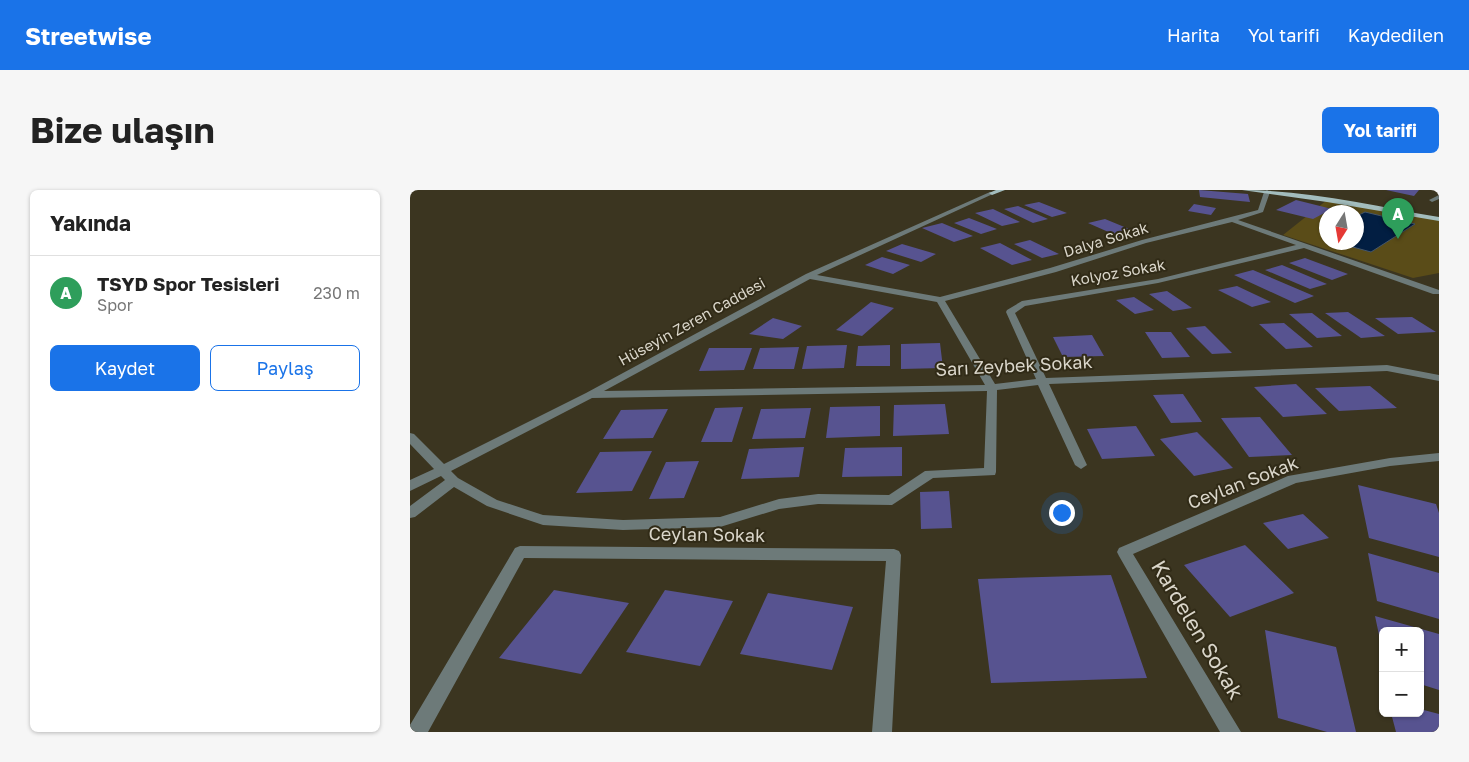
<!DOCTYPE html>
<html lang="tr">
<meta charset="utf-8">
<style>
body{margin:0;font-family:"Golos Text",sans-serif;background:#f6f6f6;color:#222}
.controls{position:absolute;right:15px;bottom:15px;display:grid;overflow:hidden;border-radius:8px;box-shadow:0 1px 4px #0004}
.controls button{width:45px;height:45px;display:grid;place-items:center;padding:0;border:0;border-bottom:1px solid #e0e0e0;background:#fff;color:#222;font:25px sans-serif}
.compass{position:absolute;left:909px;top:15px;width:45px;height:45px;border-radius:50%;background:#fff;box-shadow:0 1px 4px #0004;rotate:191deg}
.you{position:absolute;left:651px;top:322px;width:18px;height:18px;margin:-12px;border:4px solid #fff;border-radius:50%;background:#1a73e8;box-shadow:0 0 0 8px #1a73e833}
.badge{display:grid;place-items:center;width:32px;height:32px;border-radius:50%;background:#1a73e8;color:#fff;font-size:16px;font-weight:700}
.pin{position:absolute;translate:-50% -41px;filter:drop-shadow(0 1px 2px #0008)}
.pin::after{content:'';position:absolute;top:26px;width:18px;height:15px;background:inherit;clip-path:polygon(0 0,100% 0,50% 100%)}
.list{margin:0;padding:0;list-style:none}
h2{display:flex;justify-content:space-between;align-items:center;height:65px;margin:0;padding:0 20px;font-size:21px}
h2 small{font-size:16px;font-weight:400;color:#767676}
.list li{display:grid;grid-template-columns:32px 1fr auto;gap:15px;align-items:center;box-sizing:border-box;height:75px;padding:0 20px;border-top:1px solid #e0e0e0}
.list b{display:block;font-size:19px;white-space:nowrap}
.list p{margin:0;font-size:16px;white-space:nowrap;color:#767676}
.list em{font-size:16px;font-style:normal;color:#767676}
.actions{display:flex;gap:10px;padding:15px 20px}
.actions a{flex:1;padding:11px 0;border:1px solid #1a73e8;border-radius:8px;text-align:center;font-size:18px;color:#1a73e8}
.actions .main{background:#1a73e8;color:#fff}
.map{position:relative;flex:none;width:1029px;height:542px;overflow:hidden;border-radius:8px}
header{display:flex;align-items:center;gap:30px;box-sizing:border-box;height:70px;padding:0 25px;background:#1a73e8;color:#fff}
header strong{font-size:24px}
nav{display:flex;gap:28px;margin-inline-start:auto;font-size:18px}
.intro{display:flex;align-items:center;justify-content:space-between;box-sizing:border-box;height:120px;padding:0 30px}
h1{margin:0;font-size:35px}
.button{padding:12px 22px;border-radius:8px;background:#1a73e8;color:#fff;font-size:18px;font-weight:700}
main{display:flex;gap:30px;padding:0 30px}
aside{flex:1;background:#fff;border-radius:8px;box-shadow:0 1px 4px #0004}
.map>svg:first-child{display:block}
.green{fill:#5a4c18;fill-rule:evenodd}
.water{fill:#021e42;stroke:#43556b}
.building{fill:#575390}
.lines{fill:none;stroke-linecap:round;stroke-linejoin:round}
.minor{fill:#6d7a79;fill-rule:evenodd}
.major{fill:#a3bdbd;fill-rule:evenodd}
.labels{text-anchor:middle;stroke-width:4;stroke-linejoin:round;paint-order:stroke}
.far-street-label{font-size:15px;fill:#dad6ca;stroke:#312b17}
.street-label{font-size:18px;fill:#dad6ca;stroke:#312b17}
.near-street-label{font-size:21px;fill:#dad6ca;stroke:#312b17}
</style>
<header>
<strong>Streetwise</strong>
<nav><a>Harita</a><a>Yol tarifi</a><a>Kaydedilen</a></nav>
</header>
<div class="intro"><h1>Bize ulaşın</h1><a class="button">Yol tarifi</a></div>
<main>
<aside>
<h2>Yakında<small></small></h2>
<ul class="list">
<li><span class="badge" style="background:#2e9e5b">A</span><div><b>TSYD Spor Tesisleri</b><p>Spor</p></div><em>230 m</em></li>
</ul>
<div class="actions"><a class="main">Kaydet</a><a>Paylaş</a></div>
</aside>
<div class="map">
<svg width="1029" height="542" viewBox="0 0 1029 542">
<rect width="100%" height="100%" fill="#3b3520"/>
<!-- green -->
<path class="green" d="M 917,10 L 1029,29 L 1029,83 L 1003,88 L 873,45 ZM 916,22 L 946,22 L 946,52 L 916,52 Z"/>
<!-- water -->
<path class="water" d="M 955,22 L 1005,34 L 961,62 L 928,53 L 946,52 L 947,26 Z"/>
<!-- building -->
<path class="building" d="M 789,0 L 838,4 L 840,12 L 790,7 Z
M 976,0 L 1009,0 L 1004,6 Z
M 886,10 L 922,19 L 903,29 L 866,20 Z
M 629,12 L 657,23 L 642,27 L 614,15 Z
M 784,14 L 806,18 L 801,25 L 778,21 Z
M 608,16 L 638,29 L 623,33 L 594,19 Z
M 583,19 L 610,32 L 592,36 L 565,23 Z
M 559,28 L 587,39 L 571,44 L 544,33 Z
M 695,29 L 729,43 L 712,48 L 678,33 Z
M 532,33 L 563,46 L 544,52 L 512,38 Z
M 620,50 L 649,64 L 632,68 L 604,54 Z
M 590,53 L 622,70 L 602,75 L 570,58 Z
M 492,54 L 526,64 L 511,72 L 476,61 Z
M 472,67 L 500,75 L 483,84 L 455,75 Z
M 895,68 L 938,84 L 922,90 L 879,73 Z
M 872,75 L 917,94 L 900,99 L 855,80 Z
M 843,80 L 904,106 L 885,113 L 824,85 Z
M 827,96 L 861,112 L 842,117 L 808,100 Z
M 757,101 L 782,118 L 763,121 L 739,104 Z
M 724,107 L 744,120 L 725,124 L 706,110 Z
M 461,112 L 484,118 L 452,146 L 426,140 Z
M 938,122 L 975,146 L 951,148 L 915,123 Z
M 902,123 L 932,146 L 907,148 L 879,124 Z
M 1002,127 L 1026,142 L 988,144 L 965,128 Z
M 363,128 L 392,136 L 373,149 L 339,144 Z
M 874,133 L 903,157 L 876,159 L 849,134 Z
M 795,136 L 822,163 L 802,164 L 776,138 Z
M 735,142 L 761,142 L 780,167 L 752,168 Z
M 682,145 L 694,166 L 653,167 L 643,147 Z
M 530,153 L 533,178 L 491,179 L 491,154 Z
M 437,155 L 434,178 L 392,179 L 397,156 Z
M 480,155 L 480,176 L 446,176 L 448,156 Z
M 389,157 L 384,179 L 343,179 L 350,158 Z
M 299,158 L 342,158 L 334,180 L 289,181 Z
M 886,194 L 917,224 L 873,227 L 844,197 Z
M 960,196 L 987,218 L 929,221 L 905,198 Z
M 773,204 L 792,232 L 761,233 L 743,205 Z
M 535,214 L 539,244 L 483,246 L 484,215 Z
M 470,216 L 470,246 L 416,248 L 420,217 Z
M 333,217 L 322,252 L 291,252 L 305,218 Z
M 401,218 L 395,248 L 342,249 L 351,219 Z
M 258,219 L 243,248 L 193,249 L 211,220 Z
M 850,227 L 882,265 L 839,267 L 811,228 Z
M 726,236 L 745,266 L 692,269 L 677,239 Z
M 787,242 L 823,278 L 784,286 L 750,249 Z
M 394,257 L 389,287 L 331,289 L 339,259 Z
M 492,257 L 492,286 L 432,287 L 435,258 Z
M 242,261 L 222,301 L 166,303 L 190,262 Z
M 289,271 L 274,308 L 239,309 L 256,272 Z
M 948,295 L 1026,314 L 1029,323 L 1029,367 L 959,348 Z
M 539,301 L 542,338 L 511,339 L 510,302 Z
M 893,324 L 919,348 L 878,359 L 853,333 Z
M 835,355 L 884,403 L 820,427 L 774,375 Z
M 958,363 L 1029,383 L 1029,429 L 967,411 Z
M 701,385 L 737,488 L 581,493 L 568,389 Z
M 144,400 L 219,413 L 171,484 L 89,468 Z
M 255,400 L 323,411 L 290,476 L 216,462 Z
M 358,403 L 443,417 L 422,480 L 330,464 Z
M 965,426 L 1029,444 L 1029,500 L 1010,494 L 1010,441 L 973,441 L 972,459 Z
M 855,440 L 926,457 L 946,542 L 917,542 L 868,528 Z
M 1010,519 L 1029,524 L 1029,542 L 986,542 L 981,523 L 1010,523 Z"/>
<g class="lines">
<!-- minor -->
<path class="minor" d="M 857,0 L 860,2 L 853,22 L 828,30 L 1029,100 L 1029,104 L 1023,104 L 894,58 L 748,93 L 615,116 L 605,123 L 636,188 L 977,175 L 1029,185 L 1029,191 L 977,181 L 639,194 L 677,275 L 671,279 L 665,275 L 628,195 L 587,200 L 586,282 L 585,285 L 523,288 L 482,315 L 408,314 L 369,319 L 310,337 L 213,340 L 133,335 L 77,316 L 44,297 L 5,327 L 0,328 L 0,316 L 35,290 L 31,286 L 0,301 L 0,290 L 24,279 L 0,254 L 0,243 L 4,244 L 34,274 L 176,203 L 396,84 L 580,2 L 585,3 L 407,85 L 530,107 L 640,78 L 732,50 L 848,20 L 854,2 ZM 822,32 L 886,55 L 748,89 L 612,111 L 597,120 L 596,122 L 626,189 L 585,194 L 535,111 L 646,82 L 736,53 ZM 400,89 L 527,112 L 575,195 L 194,201 ZM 577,201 L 574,278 L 515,281 L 479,305 L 408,304 L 369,309 L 310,327 L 213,330 L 133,325 L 87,310 L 48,288 L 41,281 L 182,208 Z
M 1029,5 L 1029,9 L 1022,12 L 1019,10 Z
M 1029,263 L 1029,271 L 980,276 L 886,293 L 723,364 L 831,542 L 810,542 L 709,366 L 707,362 L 709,358 L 878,286 L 980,268 Z
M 110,356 L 484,359 L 489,361 L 491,365 L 482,542 L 462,542 L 476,371 L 114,368 L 18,542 L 0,542 L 0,535 L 105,358 Z"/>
<!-- major -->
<path class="major" d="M 586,0 L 595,0 L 582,5 L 579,3 Z
M 832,0 C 898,0 964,16 1029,27 L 1029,31 L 917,12 Z"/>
</g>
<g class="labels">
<!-- far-street labels -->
<g class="far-street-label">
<text transform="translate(696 50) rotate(-17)" y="5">Dalya Sokak</text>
<text transform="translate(708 83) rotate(-10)" y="5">Kolyoz Sokak</text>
<text transform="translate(282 132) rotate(-29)" y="5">Hüseyin Zeren Caddesi</text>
</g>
<!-- street labels -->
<g class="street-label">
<text transform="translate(604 176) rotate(-3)" y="6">Sarı Zeybek Sokak</text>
<text transform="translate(833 293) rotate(-21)" y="6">Ceylan Sokak</text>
<text transform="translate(297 345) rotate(1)" y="6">Ceylan Sokak</text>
</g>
<!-- near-street labels -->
<g class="near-street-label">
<text transform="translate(787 440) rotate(59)" y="7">Kardelen Sokak</text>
</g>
</g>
</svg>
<div class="controls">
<button>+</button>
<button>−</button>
</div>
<svg class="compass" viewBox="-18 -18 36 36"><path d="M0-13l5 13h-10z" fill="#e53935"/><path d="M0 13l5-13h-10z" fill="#767676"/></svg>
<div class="you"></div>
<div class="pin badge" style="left:988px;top:49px;background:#2e9e5b">A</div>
</div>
</main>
